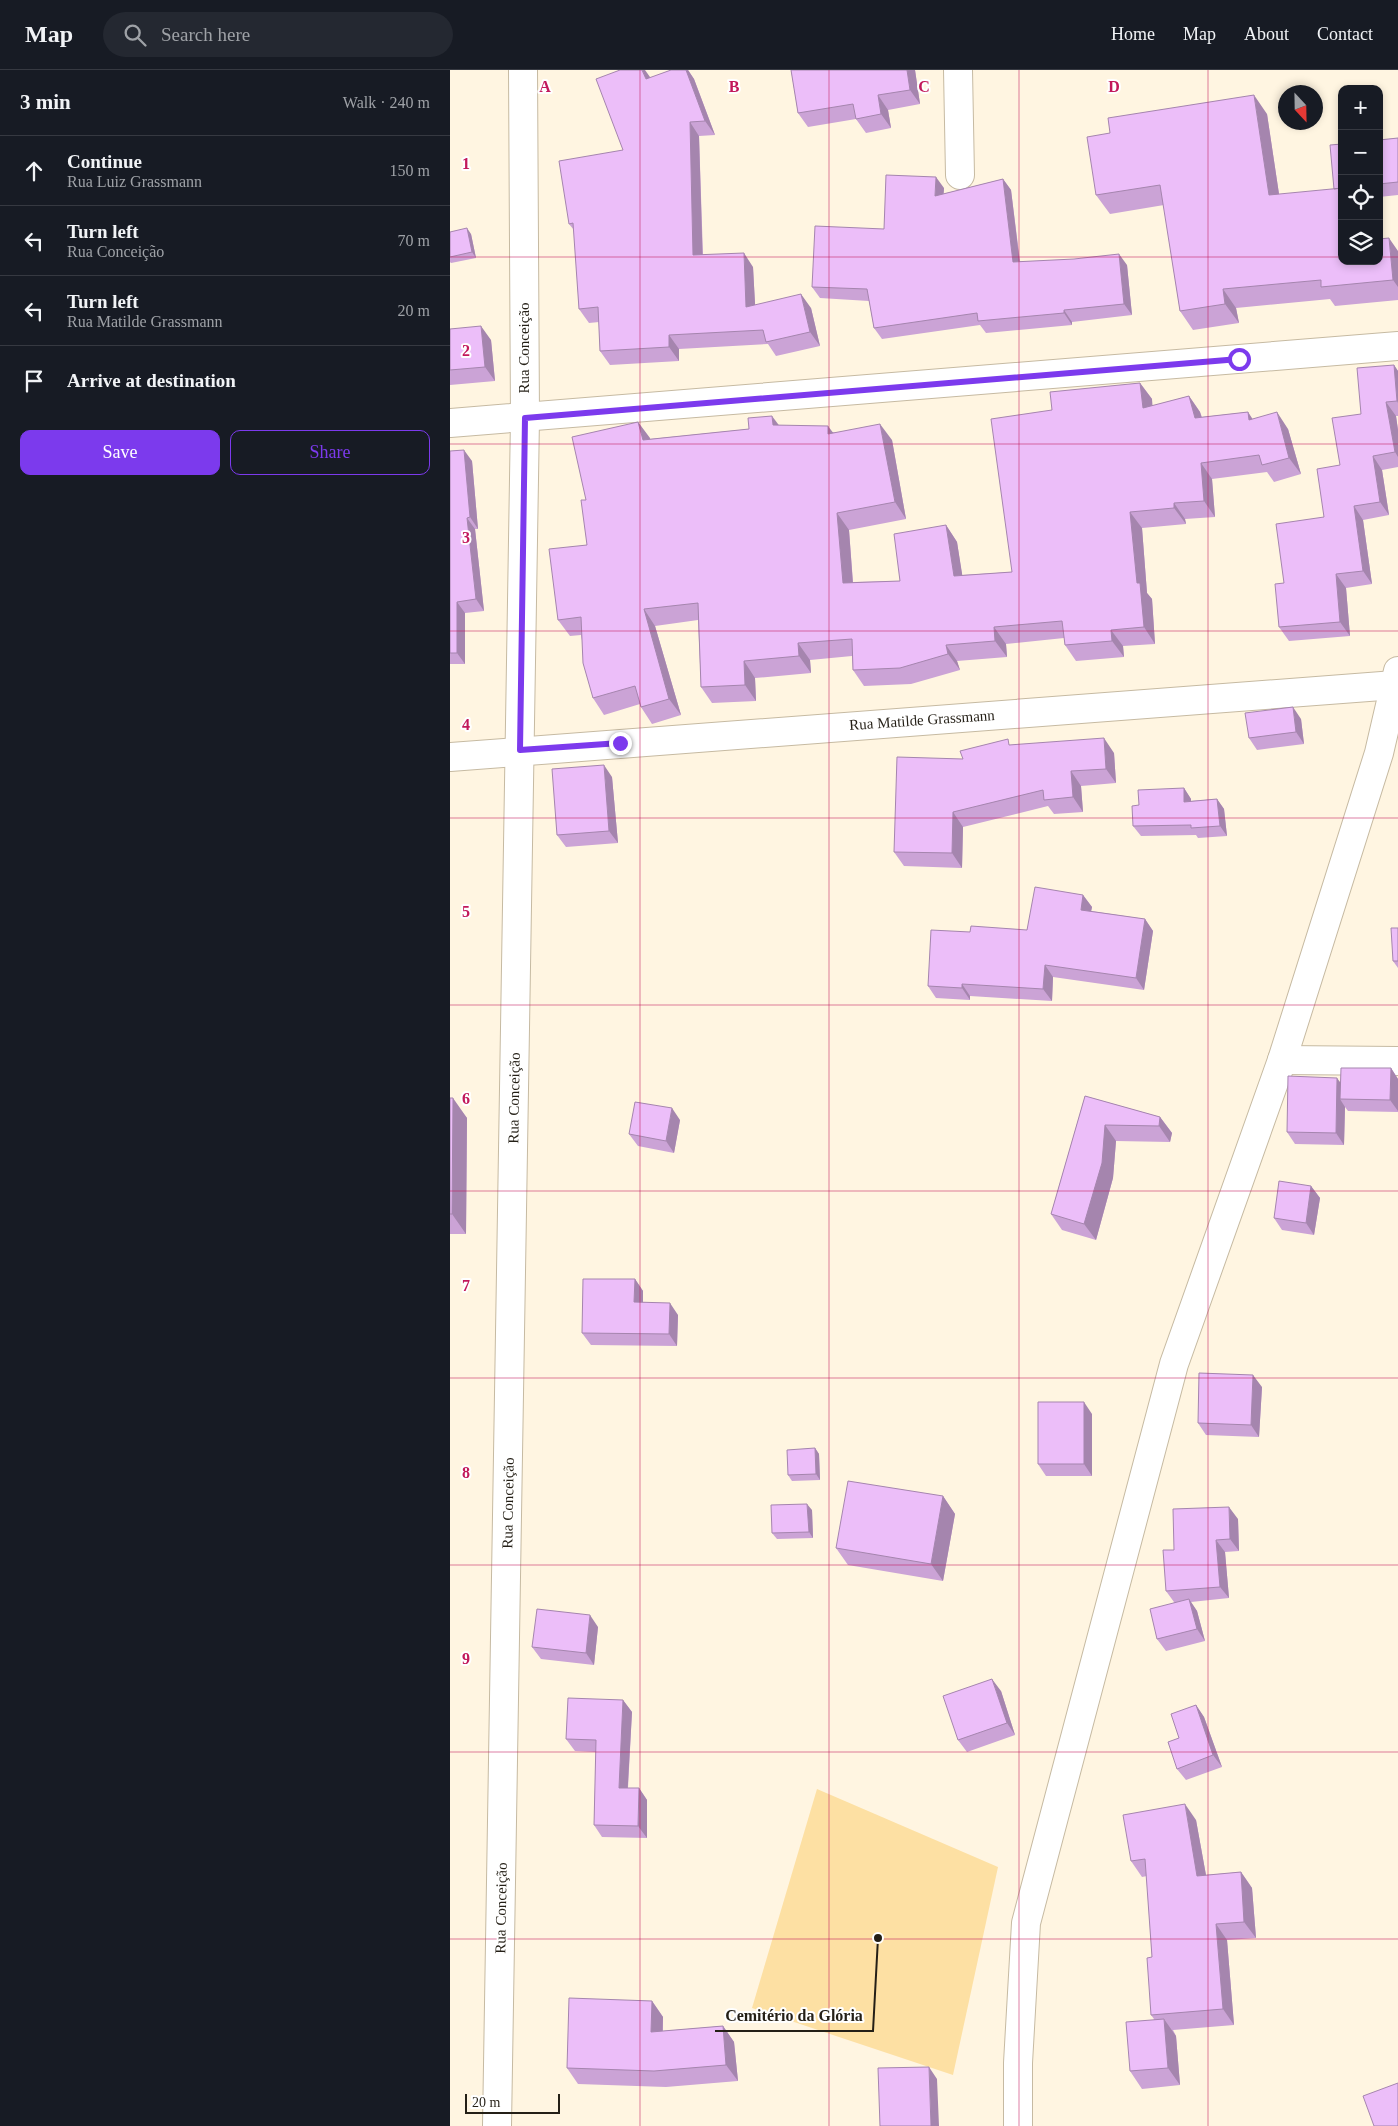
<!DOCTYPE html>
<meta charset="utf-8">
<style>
body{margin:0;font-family:"Times New Roman",serif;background:#242831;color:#f1f3f6}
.controls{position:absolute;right:15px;top:15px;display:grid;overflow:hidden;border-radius:10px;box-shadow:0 2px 8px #0003}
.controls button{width:45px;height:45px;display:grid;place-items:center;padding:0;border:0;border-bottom:1px solid #363941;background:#171b24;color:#f1f3f6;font:25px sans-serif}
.compass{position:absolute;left:828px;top:15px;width:45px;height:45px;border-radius:50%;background:#171b24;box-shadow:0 2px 8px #0003;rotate:158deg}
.scale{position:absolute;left:15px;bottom:12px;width:95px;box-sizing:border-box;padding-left:5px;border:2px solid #241f16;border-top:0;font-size:14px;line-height:18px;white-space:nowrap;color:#241f16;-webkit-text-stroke:4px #fff;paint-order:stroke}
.stop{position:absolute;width:15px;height:15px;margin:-11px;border:4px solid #7c3aed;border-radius:50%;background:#fff}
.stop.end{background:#7c3aed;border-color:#fff;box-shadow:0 1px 5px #0008}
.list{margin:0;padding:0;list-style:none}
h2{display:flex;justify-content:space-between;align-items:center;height:65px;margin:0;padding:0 20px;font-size:21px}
h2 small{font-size:16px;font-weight:400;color:#9ea1a6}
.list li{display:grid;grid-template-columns:32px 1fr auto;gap:15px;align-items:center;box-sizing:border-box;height:70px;padding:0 20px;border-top:1px solid #363941}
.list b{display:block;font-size:19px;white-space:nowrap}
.list p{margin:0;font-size:16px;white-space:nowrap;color:#9ea1a6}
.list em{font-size:16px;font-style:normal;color:#9ea1a6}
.actions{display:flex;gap:10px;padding:15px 20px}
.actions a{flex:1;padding:11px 0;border:1px solid #7c3aed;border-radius:10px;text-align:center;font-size:18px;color:#7c3aed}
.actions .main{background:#7c3aed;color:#fff}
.icon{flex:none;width:28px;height:28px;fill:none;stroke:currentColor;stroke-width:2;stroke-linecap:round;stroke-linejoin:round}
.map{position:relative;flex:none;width:948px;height:2056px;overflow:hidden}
header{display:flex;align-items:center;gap:30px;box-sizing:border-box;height:70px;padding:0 25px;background:#171b24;border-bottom:1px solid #363941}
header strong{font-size:24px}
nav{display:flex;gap:28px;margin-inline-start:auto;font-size:18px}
.search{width:350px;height:45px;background:#242831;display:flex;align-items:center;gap:12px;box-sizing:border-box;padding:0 18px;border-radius:28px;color:#9ea1a6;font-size:19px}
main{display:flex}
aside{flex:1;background:#171b24}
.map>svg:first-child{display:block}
.green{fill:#fde0a3}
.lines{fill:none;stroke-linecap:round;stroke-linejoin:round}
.minor-casing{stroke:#c6baa2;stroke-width:30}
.tertiary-casing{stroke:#c6baa2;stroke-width:30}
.secondary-casing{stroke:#c6baa2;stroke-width:30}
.minor{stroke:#fff;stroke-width:28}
.tertiary{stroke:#fff;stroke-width:28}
.secondary{stroke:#fff;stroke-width:28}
.wall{fill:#cba3d6}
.shaded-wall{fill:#a585ae}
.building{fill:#ecbef9;stroke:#a585ae}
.route{stroke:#7c3aed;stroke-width:6}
.grid{fill:none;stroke:#c2185b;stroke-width:1;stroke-opacity:0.55}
.labels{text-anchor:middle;stroke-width:4;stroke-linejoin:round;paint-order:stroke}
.street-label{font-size:15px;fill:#241f16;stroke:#fff}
.grid-label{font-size:16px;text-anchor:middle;font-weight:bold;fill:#c2185b;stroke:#fff;stroke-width:4;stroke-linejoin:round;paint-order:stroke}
.leader{fill:none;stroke:#241f16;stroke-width:2}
.callout-dot{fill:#241f16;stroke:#fff;stroke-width:2}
.callout-label{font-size:16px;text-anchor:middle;font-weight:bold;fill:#241f16;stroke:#fff;stroke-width:4;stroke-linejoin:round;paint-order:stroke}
</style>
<header>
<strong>Map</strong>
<div class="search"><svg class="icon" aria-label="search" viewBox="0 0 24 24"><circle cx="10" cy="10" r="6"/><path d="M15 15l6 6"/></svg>Search here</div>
<nav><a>Home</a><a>Map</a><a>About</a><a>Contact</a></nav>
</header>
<main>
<aside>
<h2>3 min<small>Walk · 240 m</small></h2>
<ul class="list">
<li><svg class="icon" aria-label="ahead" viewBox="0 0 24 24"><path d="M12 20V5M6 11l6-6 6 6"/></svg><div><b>Continue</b><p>Rua Luiz Grassmann</p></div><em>150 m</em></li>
<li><svg class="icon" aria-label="left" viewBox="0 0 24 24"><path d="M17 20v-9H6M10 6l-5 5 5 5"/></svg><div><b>Turn left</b><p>Rua Conceição</p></div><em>70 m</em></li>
<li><svg class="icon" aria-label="left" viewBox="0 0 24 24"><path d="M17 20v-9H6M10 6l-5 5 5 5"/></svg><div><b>Turn left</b><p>Rua Matilde Grassmann</p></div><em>20 m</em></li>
<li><svg class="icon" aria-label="arrive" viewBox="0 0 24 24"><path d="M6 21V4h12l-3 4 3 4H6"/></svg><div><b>Arrive at destination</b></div></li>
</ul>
<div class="actions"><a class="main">Save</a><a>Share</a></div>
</aside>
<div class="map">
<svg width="948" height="2056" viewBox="0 0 948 2056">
<rect width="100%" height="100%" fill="#fff5e1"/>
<!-- green -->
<path class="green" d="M 367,1719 L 548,1797 L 503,2005 L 302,1938 Z"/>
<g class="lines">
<defs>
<path id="minor" d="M 508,0 L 510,105
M 0,687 L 945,615
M 832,990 L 948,991"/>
<path id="tertiary" d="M 0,353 L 948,276
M 568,2056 L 568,1993 L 576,1853 L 604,1747 L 724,1294 L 832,990 L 929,683 L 948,601"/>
<path id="secondary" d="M 47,2056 L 75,348 L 73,0"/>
</defs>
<!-- minor casing -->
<use href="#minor" class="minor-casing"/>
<!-- tertiary casing -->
<use href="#tertiary" class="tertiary-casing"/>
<!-- secondary casing -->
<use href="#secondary" class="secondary-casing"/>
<!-- minor -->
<use href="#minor" class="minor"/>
<!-- tertiary -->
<use href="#tertiary" class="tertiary"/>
<!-- secondary -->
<use href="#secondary" class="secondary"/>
</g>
<!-- wall -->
<path class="wall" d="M 221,0 L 238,0 L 244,9 L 265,65 L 249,66 L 253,185 L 303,197 L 305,235 L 361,238 L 370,276 L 326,286 L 318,274 L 229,279 L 229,291 L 160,295 L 150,281 L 149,252 L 139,253 L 129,239 L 124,160 L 119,154 L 173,80 L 200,7 L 200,8 Z
M 341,0 L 465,0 L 470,34 L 438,40 L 441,58 L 416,63 L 406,49 L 358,57 L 348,43 Z
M 817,44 L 829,124 L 892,191 L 948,181 L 948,230 L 885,236 L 880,229 L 786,238 L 789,253 L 743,260 L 730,241 L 714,135 L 660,144 L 646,125 Z
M 948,68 L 948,125 L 929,127 L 929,70 Z
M 553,109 L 561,120 L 570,191 L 677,195 L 682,245 L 622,252 L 622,255 L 536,263 L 530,255 L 432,269 L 424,258 L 419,231 L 370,228 L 362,217 L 434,159 L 494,118 L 493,124 Z
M 0,162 L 21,164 L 26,188 L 1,193 L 0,192 Z
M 0,259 L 41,270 L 45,311 L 0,315 Z
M 944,295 L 948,301 L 948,346 L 946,346 L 948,360 L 948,397 L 932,400 L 939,445 L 913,450 L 922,514 L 896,518 L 900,566 L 839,571 L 829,557 L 834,513 L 874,447 L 890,395 L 911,344 Z
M 690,313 L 702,329 L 702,336 L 739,326 L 750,342 L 752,347 L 798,342 L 802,349 L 838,359 L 851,404 L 824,412 L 817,402 L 762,409 L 765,447 L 735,449 L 736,454 L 692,458 L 697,523 L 702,529 L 705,574 L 673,576 L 674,587 L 626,591 L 615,575 L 614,568 L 556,574 L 557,587 L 507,591 L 510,600 L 461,614 L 414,616 L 403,600 L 402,586 L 360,590 L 361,603 L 305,608 L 306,631 L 262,633 L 251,617 L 248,550 L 205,556 L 231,645 L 202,654 L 191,637 L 190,634 L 154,645 L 143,628 L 131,565 L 120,566 L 108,550 L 137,475 L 136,430 L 188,352 L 200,369 L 299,359 L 329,355 L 442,370 L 456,449 L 399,460 L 403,512 L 450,511 L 496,455 L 507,472 L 512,505 L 562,502 L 602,340 Z
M 0,381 L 22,391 L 28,459 L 25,459 L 34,541 L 15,543 L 15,594 L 0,594 Z
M 851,649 L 854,674 L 807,680 L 799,668 Z
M 562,675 L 664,683 L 666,713 L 631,716 L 633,742 L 604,744 L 598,736 L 513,757 L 512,798 L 454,796 L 444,782 L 513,689 Z
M 162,707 L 168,773 L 116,777 L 107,765 Z
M 734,718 L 741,729 L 741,731 L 767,729 L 774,739 L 777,766 L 748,768 L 746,765 L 691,766 L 683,756 L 689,735 Z
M 633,825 L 642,837 L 641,841 L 695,849 L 703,861 L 694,920 L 603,907 L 602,931 L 520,926 L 520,930 L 486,928 L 478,916 L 520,862 L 577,860 Z
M 948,858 L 948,898 L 943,891 Z
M 941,998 L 948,1009 L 948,1042 L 898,1041 L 895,1037 L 894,1075 L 845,1074 L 837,1062 L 890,1012 Z
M 635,1026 L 710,1047 L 722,1063 L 720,1072 L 666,1071 L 663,1108 L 646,1170 L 612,1160 L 601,1144 Z
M 0,1028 L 17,1048 L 16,1164 L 0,1164 Z
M 230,1050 L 224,1083 L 188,1076 L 179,1064 Z
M 861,1116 L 870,1128 L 864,1165 L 832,1160 L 824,1148 Z
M 185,1209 L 193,1221 L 193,1232 L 228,1245 L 227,1276 L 141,1275 L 132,1263 Z
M 812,1317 L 809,1367 L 756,1365 L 748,1353 Z
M 642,1344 L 642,1406 L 596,1406 L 588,1394 Z
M 365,1378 L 369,1384 L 370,1410 L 342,1411 L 338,1405 Z
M 493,1426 L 505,1444 L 493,1511 L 398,1495 L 386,1478 Z
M 362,1440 L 363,1468 L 327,1469 L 322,1463 Z
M 788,1449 L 789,1481 L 775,1482 L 779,1528 L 741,1532 L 747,1541 L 755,1571 L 716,1581 L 707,1569 L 724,1532 L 716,1521 L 724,1480 Z
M 148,1557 L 144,1595 L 91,1589 L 82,1577 Z
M 551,1621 L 565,1665 L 517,1682 L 508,1670 Z
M 173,1630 L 182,1642 L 178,1718 L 189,1718 L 197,1730 L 197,1768 L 152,1767 L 144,1755 L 146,1682 L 125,1681 L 116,1669 Z
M 746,1635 L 754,1647 L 772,1697 L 736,1710 L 727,1699 L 729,1668 Z
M 746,1750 L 756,1805 L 791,1802 L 802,1818 L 806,1868 L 777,1870 L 784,1955 L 723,1960 L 726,1966 L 730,2015 L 692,2019 L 680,2001 L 704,1949 L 701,1945 L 702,1887 L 697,1806 L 692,1807 L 681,1791 Z
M 202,1931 L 213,1947 L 213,1961 L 273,1956 L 284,1972 L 288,2011 L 216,2017 L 128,2014 L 117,1998 Z"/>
<!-- shaded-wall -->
<path class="shaded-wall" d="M 192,0 L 195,0 L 200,7 L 205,24 L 196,9 Z
M 236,0 L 238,0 L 244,9 L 265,65 L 255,51 Z
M 457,0 L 465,0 L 470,34 L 460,20 Z
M 428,25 L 438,40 L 441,58 L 431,44 Z
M 804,25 L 817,44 L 832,144 L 819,125 Z
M 240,52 L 249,66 L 253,200 L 243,185 Z
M 486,107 L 494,118 L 493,137 L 485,126 Z
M 553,109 L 561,120 L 571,203 L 563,192 Z
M 17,158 L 21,164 L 26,188 L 22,182 Z
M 939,168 L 948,181 L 948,217 L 943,210 Z
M 294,183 L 303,197 L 306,251 L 296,237 Z
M 669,184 L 677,195 L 682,245 L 674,234 Z
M 773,219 L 786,238 L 789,253 L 775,234 Z
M 351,224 L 361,238 L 370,276 L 360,262 Z
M 614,240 L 622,252 L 622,255 L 614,243 Z
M 31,256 L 41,270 L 45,311 L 35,297 Z
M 219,265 L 229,279 L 229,291 L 219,277 Z
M 944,295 L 948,301 L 948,333 L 947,331 Z
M 690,313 L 702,329 L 704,355 L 693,338 Z
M 739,326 L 750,342 L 756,364 L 745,348 Z
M 936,332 L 946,346 L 948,360 L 948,387 L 945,382 Z
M 798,342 L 809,359 L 799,350 Z
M 827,342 L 838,359 L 851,404 L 839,388 Z
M 322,346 L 334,362 L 323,355 Z
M 188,352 L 200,368 L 204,386 L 193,370 Z
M 430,354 L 442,370 L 456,449 L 445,432 Z
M 378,356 L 390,372 L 378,364 Z
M 14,380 L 22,391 L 28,459 L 20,447 Z
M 923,386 L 932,400 L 939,445 L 930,432 Z
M 751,393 L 762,409 L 765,447 L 754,431 Z
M 724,433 L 735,449 L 736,454 L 724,438 Z
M 904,436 L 913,450 L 922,514 L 913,501 Z
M 680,442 L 692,458 L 697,523 L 702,529 L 705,574 L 694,557 L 687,513 Z
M 387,443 L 399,460 L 404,529 L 393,513 Z
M 17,448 L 25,459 L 34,541 L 26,529 Z
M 496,455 L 507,472 L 515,522 L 504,506 Z
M 886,504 L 896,518 L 900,566 L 890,552 Z
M 7,532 L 15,543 L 15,594 L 7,583 Z
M 194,539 L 205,556 L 231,645 L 219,629 Z
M 544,557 L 556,574 L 557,587 L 545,571 Z
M 661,560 L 673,576 L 674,587 L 662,571 Z
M 348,573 L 360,590 L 361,603 L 349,586 Z
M 496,575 L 507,591 L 510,600 L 498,584 Z
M 294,591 L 305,608 L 306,631 L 295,615 Z
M 843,637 L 851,649 L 854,674 L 846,662 Z
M 654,668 L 664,683 L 666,713 L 656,699 Z
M 154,695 L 162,707 L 168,773 L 159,761 Z
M 621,701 L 631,716 L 633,742 L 623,727 Z
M 734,718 L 741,729 L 741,742 L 734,732 Z
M 767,729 L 774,739 L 777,766 L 770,756 Z
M 503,742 L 513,757 L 512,798 L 502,783 Z
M 633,825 L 642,837 L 639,852 L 631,840 Z
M 695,849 L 703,861 L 694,920 L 686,908 Z
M 595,895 L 603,907 L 602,931 L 593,919 Z
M 512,914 L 520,926 L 520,930 L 512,918 Z
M 941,998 L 948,1009 L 948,1041 L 940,1030 Z
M 887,1008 L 896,1020 L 890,1029 L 895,1037 L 894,1075 L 886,1063 Z
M 3,1028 L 17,1048 L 16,1164 L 2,1144 Z
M 222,1038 L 230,1050 L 224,1083 L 216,1071 Z
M 710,1047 L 722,1063 L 720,1072 L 709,1056 Z
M 655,1055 L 666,1071 L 663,1108 L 646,1170 L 634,1154 Z
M 861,1116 L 870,1128 L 864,1165 L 856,1153 Z
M 185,1209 L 193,1221 L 193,1244 L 184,1232 Z
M 220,1233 L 228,1245 L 227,1276 L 219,1264 Z
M 803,1305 L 812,1317 L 809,1367 L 801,1355 Z
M 634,1332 L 642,1344 L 642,1406 L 634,1394 Z
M 365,1378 L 369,1384 L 370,1410 L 366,1404 Z
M 493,1426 L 505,1444 L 493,1511 L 481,1494 Z
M 357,1434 L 362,1440 L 363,1468 L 359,1462 Z
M 779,1437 L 788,1449 L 789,1481 L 780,1469 Z
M 766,1470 L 775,1482 L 779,1528 L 770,1517 Z
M 739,1529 L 747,1541 L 755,1571 L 747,1559 Z
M 140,1545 L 148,1557 L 144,1595 L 136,1583 Z
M 542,1609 L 551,1621 L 565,1665 L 557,1653 Z
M 173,1630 L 182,1642 L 177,1730 L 169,1718 Z
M 746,1635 L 754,1647 L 772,1697 L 763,1685 Z
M 189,1718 L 197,1730 L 197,1768 L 188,1756 Z
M 735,1734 L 746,1750 L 759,1822 L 747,1806 Z
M 791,1802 L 802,1818 L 806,1868 L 794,1852 Z
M 766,1854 L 777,1870 L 784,1955 L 773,1939 Z
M 202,1931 L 213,1947 L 212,1978 L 201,1962 Z
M 714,1949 L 726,1966 L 730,2015 L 718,1998 Z
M 273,1956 L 284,1972 L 288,2011 L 276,1995 Z
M 479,1997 L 487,2009 L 489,2056 L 481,2056 Z"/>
<!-- building -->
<path class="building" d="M 170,0 L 192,0 L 196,9 L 221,0 L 236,0 L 255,51 L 240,52 L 243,185 L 294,183 L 296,237 L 351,224 L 360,262 L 316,272 L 313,260 L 219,265 L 219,277 L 150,281 L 148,237 L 129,239 L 123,153 L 119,154 L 109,91 L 173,80 L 146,9 Z
M 341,0 L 457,0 L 460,20 L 428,25 L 431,44 L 406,49 L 403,34 L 348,43 Z
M 804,25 L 819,125 L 892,118 L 892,191 L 929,191 L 929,169 L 939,168 L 943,210 L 871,217 L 871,210 L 773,219 L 775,234 L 730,241 L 710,115 L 646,125 L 637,67 L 660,63 L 658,48 Z
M 948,68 L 948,112 L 929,114 L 929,70 Z
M 892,74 L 892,118 L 884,119 L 880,75 Z
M 436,105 L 486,107 L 485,126 L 553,109 L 563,192 L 624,189 L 669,184 L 674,234 L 614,240 L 614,243 L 528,251 L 527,243 L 424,258 L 417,219 L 362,217 L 365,156 L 434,159 Z
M 17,158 L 22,182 L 0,187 L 0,162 Z
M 31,256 L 35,297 L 0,300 L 0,259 Z
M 944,295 L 947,331 L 936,332 L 945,382 L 923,386 L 930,432 L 904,436 L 913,501 L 886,504 L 890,552 L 829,557 L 825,514 L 834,513 L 826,454 L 874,447 L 867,399 L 890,395 L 882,348 L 911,344 L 907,298 Z
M 690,313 L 693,338 L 739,326 L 745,348 L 798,342 L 799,350 L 827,342 L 839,388 L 812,395 L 809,385 L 751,393 L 754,431 L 724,433 L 724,438 L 680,442 L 687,513 L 690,513 L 694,557 L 661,560 L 662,571 L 615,575 L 612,551 L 544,557 L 545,571 L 496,575 L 498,584 L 450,598 L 403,600 L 402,569 L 348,573 L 349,586 L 294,591 L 295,615 L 251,617 L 248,533 L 194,539 L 219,629 L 191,637 L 185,616 L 143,628 L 133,593 L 131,547 L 108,550 L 99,479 L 137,475 L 131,430 L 136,430 L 122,367 L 188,352 L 193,370 L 299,359 L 298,348 L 322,346 L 323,355 L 378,356 L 378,364 L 430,354 L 445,432 L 387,443 L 393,513 L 450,511 L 444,464 L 496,455 L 504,506 L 562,502 L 541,349 L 602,340 L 600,322 Z
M 14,380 L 20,447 L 17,448 L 26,529 L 7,532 L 7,583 L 0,583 L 0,381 Z
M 843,637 L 846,662 L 799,668 L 795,643 Z
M 654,668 L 656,699 L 621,701 L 623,727 L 594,730 L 593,720 L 503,742 L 502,783 L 444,782 L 447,687 L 513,689 L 510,681 L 558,669 L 559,675 Z
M 154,695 L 159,761 L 107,765 L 102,699 Z
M 734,718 L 734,732 L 767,729 L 770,756 L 741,758 L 741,755 L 683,756 L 682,736 L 689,735 L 688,720 Z
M 585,817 L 633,825 L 631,840 L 695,849 L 686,908 L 595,895 L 593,919 L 512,914 L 512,918 L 478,916 L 481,860 L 520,862 L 521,856 L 577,860 Z
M 941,858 L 948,858 L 948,891 L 943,891 Z
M 891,998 L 941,998 L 940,1030 L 890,1029 Z
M 838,1006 L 887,1008 L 886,1063 L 837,1062 Z
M 635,1026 L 710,1047 L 709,1056 L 655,1055 L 652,1093 L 634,1154 L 601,1144 Z
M 0,1028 L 3,1028 L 2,1144 L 0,1144 Z
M 185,1032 L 222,1038 L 216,1071 L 179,1064 Z
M 829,1111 L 861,1116 L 856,1153 L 824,1148 Z
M 133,1209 L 185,1209 L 184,1232 L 220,1233 L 219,1264 L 132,1263 Z
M 749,1303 L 803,1305 L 801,1355 L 748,1353 Z
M 588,1332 L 634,1332 L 634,1394 L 588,1394 Z
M 365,1378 L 366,1404 L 338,1405 L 337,1380 Z
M 398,1411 L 493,1426 L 481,1494 L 386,1478 Z
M 357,1434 L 359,1462 L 322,1463 L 321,1435 Z
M 779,1437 L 780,1469 L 766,1470 L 770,1517 L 716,1521 L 713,1480 L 724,1480 L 723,1439 Z
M 739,1529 L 747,1559 L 707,1569 L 700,1539 Z
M 87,1539 L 140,1545 L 136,1583 L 82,1577 Z
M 542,1609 L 557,1653 L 508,1670 L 493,1626 Z
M 118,1628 L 173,1630 L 169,1718 L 189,1718 L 188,1756 L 144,1755 L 146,1670 L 116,1669 Z
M 746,1635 L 763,1685 L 727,1699 L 718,1672 L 729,1668 L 721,1644 Z
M 735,1734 L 747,1806 L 791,1802 L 794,1852 L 766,1854 L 773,1939 L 701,1945 L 697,1888 L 702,1887 L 695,1789 L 681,1791 L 673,1745 Z
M 119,1928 L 202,1931 L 201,1962 L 273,1956 L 276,1995 L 204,2001 L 117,1998 Z
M 714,1949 L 718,1998 L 680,2001 L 676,1952 Z
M 479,1997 L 481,2056 L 430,2056 L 428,1998 Z
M 948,2013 L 948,2056 L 924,2056 L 913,2026 Z"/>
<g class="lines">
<!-- route -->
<path class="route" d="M 170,673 L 70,680 L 75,348 L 789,289"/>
</g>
<!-- grid -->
<path class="grid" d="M 190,0 L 190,2056M 379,0 L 379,2056M 569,0 L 569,2056M 758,0 L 758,2056M 0,187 L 892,187M 929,187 L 948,187M 0,374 L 948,374M 0,561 L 948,561M 0,748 L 948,748M 0,935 L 948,935M 0,1121 L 948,1121M 0,1308 L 948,1308M 0,1495 L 948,1495M 0,1682 L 948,1682M 0,1869 L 948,1869"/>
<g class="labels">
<!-- street labels -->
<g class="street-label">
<text transform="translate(74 278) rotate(-90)" y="5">Rua Conceição</text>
<text transform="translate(472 650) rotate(-4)" y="5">Rua Matilde Grassmann</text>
<text transform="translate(64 1028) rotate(-89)" y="5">Rua Conceição</text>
<text transform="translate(58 1433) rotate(-89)" y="5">Rua Conceição</text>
<text transform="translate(51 1838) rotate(-89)" y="5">Rua Conceição</text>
</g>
</g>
<g class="grid-label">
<text x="95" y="22">A</text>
<text x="284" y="22">B</text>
<text x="474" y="22">C</text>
<text x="664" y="22">D</text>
<text x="16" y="99">1</text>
<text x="16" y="286">2</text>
<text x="16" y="473">3</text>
<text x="16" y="660">4</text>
<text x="16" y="847">5</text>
<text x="16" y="1034">6</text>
<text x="16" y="1221">7</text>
<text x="16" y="1408">8</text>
<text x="16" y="1594">9</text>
</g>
<!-- callouts -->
<path class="leader" d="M428 1868L423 1961H265"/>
<circle class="callout-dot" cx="428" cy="1868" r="5"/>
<g class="callout-label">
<text x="344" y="1951">Cemitério da Glória</text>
</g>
</svg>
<div class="controls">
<button>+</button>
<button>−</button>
<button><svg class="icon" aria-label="locate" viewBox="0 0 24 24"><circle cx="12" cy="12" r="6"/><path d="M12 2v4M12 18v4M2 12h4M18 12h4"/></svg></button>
<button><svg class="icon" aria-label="layers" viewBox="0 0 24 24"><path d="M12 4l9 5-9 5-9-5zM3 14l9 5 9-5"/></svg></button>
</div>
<svg class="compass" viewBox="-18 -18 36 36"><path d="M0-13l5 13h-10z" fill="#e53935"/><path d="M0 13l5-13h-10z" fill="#9ea1a6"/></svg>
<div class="scale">20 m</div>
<div class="stop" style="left:789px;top:289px"></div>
<div class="stop end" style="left:170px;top:673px"></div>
</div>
</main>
